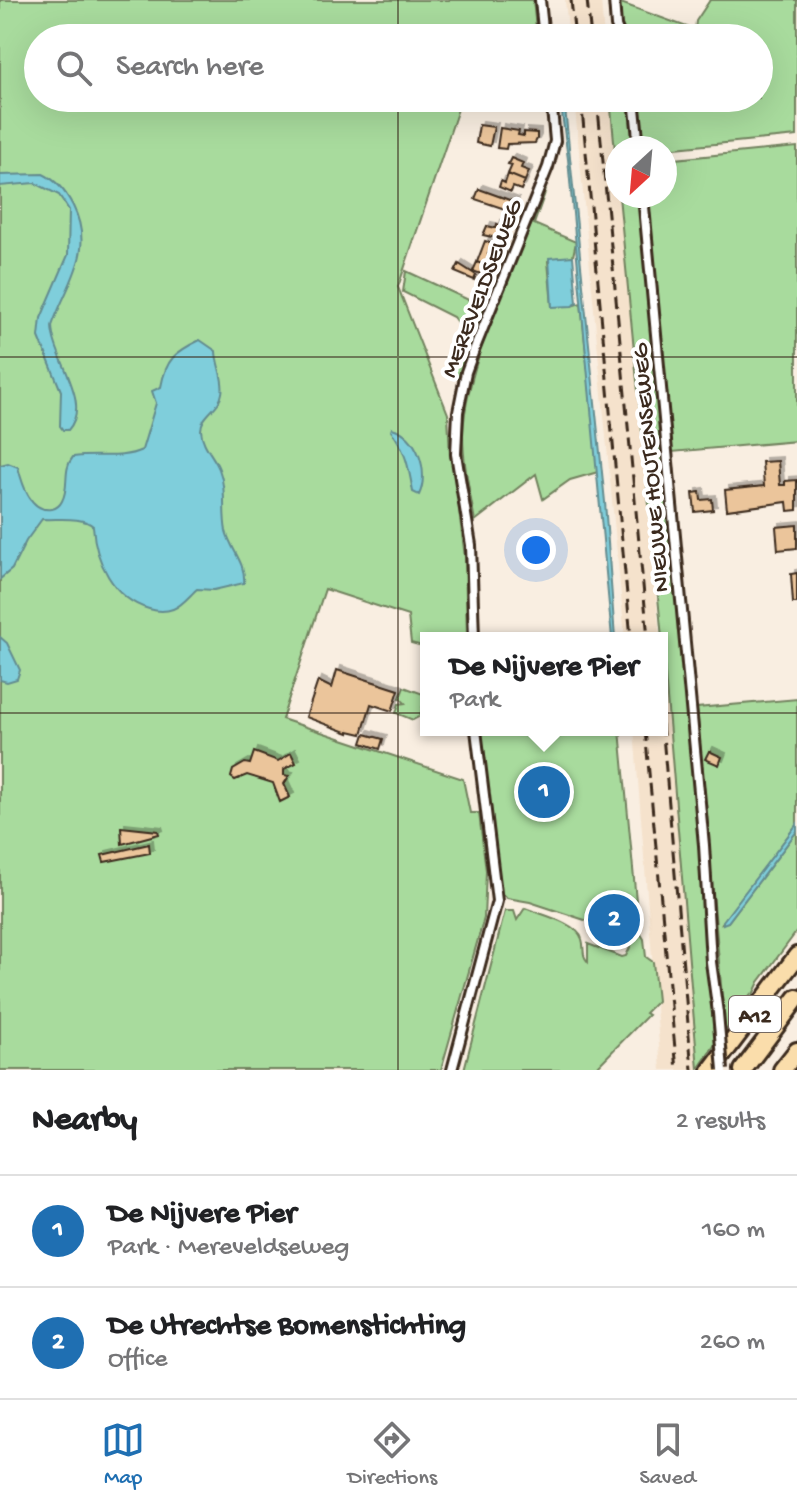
<!DOCTYPE html>
<meta charset="utf-8">
<style>
body{margin:0;font-family:"Gochi Hand",sans-serif;background:#f6f6f6;color:#202124}
.compass{position:absolute;left:605px;top:136px;width:72px;height:72px;border-radius:50%;background:#fff;box-shadow:0 8px 32px #0002;rotate:206deg}
.you{position:absolute;left:536px;top:550px;width:28px;height:28px;margin:-20px;border:6px solid #fff;border-radius:50%;background:#1a73e8;box-shadow:0 0 0 12px #1a73e833}
.badge{display:grid;place-items:center;width:52px;height:52px;border-radius:50%;background:#1f6fb2;color:#fff;font-size:26px;font-weight:700}
.pin{position:absolute;translate:-50% -50%;border:4px solid #fff;box-shadow:0 2px 8px #0006}
.popup{position:absolute;left:420px;top:632px;width:248px;height:104px;box-sizing:border-box;display:grid;place-content:center;border-radius:0px;background:#fff;filter:drop-shadow(0 2px 6px #0005);font-size:26px;white-space:nowrap;color:#757577}
.popup b{font-size:30px;color:#202124}
.popup::after{content:'';position:absolute;left:50%;top:100%;margin-left:-16px;border:16px solid transparent;border-top-color:#fff}
.list{margin:0;padding:0;list-style:none}
h2{display:flex;justify-content:space-between;align-items:center;height:104px;margin:0;padding:0 32px;font-size:34px}
h2 small{font-size:26px;font-weight:400;color:#757577}
.list li{display:grid;grid-template-columns:52px 1fr auto;gap:24px;align-items:center;box-sizing:border-box;height:112px;padding:0 32px;border-top:2px solid #e0e0e0}
.list b{display:block;font-size:30px;white-space:nowrap}
.list p{margin:0;font-size:26px;white-space:nowrap;color:#757577}
.list em{font-size:26px;font-style:normal;color:#757577}
.icon{flex:none;width:44px;height:44px;fill:none;stroke:currentColor;stroke-width:2;stroke-linecap:round;stroke-linejoin:round}
.map{position:relative;flex:none;width:797px;height:1070px;overflow:hidden}
.search{position:absolute;background:#fff;box-shadow:0 8px 32px #0002;left:24px;right:24px;top:24px;height:88px;display:flex;align-items:center;gap:20px;box-sizing:border-box;padding:0 28px;border-radius:44px;color:#757577;font-size:30px}
.sheet{height:328px;background:#fff}
nav{display:flex;justify-content:space-around;align-items:center;box-sizing:border-box;height:112px;border-top:2px solid #e0e0e0;background:#fff;font-size:22px;color:#757577}
nav a{display:grid;justify-items:center;gap:4px}
nav .on{color:#1f6fb2}
.map>svg:first-child{display:block}
.built{fill:#f5e2cc}
.green{fill:#a8db9d;stroke:#72825e;stroke-width:2}
.water{fill:#7fcedb;stroke:#648c8f;stroke-width:2}
.building{fill:#ebc59b;stroke:#3b2a1e;stroke-width:2;filter:url(#shadow)}
.lines{fill:none;stroke-linecap:round;stroke-linejoin:round}
.street-casing{stroke:#3b2a1e;stroke-width:14}
.highway-casing{stroke:#3b2a1e;stroke-width:22}
.street{stroke:#fff;stroke-width:8}
.highway{stroke:#faddab;stroke-width:16}
.rail{stroke:#3b2a1e;stroke-width:3;stroke-dasharray:12 6;stroke-linecap:butt}
.street-bridge-casing{stroke:#3b2a1e;stroke-width:14;stroke-linecap:butt}
.street-bridge{stroke:#fff;stroke-width:8}
.grid{fill:none;stroke:#3b2a1e;stroke-width:2;stroke-opacity:0.55}
.labels{text-anchor:middle;stroke-width:8;stroke-linejoin:round;paint-order:stroke}
.shield{fill:#fff;stroke:#766a62;stroke-width:2}
.shield-label{font-size:22px;font-weight:bold;fill:#3b2a1e}
.street-label{font-size:24px;fill:#3b2a1e;stroke:#fff}
</style>
<div class="map">
<svg width="797" height="1070" viewBox="0 0 797 1070">
<defs>
<filter id="shadow"><feDropShadow dx="4" dy="-4" stdDeviation="0" flood-color="#0004"/></filter>
</defs>
<rect width="100%" height="100%" fill="#f9eee1"/>
<filter id="ink" filterUnits="userSpaceOnUse"><feTurbulence type="fractalNoise" baseFrequency=".0125" numOctaves="2"/><feDisplacementMap in="SourceGraphic" scale="16" xChannelSelector="R" yChannelSelector="G"/><feConvolveMatrix kernelMatrix="1 2 1 2 8 2 1 2 1" color-interpolation-filters="sRGB"/></filter>
<g filter="url(#ink)">
<!-- built -->
<path class="built" d="M 565,0 L 601,0 L 604,38 L 569,38 Z
M 574,98 L 610,98 L 617,196 L 619,196 L 660,638 L 625,638 Z
M 662,656 L 693,983 L 698,1070 L 661,1070 L 634,730 L 662,730 Z"/>
<!-- green -->
<path class="green" d="M 0,0 L 533,0 L 537,38 L 38,38 L 38,98 L 468,98 L 459,106 L 398,287 L 448,414 L 450,457 L 452,456 L 465,557 L 467,638 L 426,638 L 426,647 L 411,643 L 408,616 L 325,589 L 282,719 L 463,779 L 470,813 L 479,813 L 486,871 L 484,918 L 441,1070 L 0,1070 Z
M 710,0 L 797,0 L 797,136 L 665,149 L 642,148 L 637,98 L 759,98 L 759,38 L 624,38 L 618,2 L 695,30 L 696,21 Z
M 610,98 L 631,98 L 635,148 L 617,148 L 617,173 Z
M 797,147 L 797,441 L 672,452 L 647,196 L 665,196 L 665,160 Z
M 546,190 L 534,224 L 576,242 L 573,256 L 548,261 L 552,306 L 571,306 L 581,303 L 598,472 L 570,480 L 543,499 L 536,474 L 475,521 C 470,493 463,464 463,435 C 465,363 518,258 546,190 Z
M 619,196 L 640,196 L 687,691 L 687,724 L 690,729 C 700,834 704,941 716,1043 L 698,1069 L 662,638 Z
M 406,271 L 484,307 L 459,379 L 453,375 L 452,353 L 460,336 L 459,325 L 453,317 L 403,292 Z
M 404,687 L 426,695 L 420,716 L 413,720 L 396,713 L 399,704 L 405,703 L 400,698 Z
M 797,699 L 797,824 L 722,923 L 728,922 L 797,831 L 797,931 L 759,982 L 750,1001 L 749,1002 L 750,995 L 737,1010 L 741,1014 L 725,1031 L 697,708 Z
M 477,730 L 586,730 L 598,733 L 591,730 L 620,730 L 638,922 L 636,922 L 637,928 L 644,939 L 646,957 L 653,962 L 657,1001 L 645,1013 L 648,1015 L 594,1070 L 464,1070 L 505,911 L 514,911 L 517,920 L 525,908 C 539,914 578,923 582,939 C 585,948 581,955 588,962 L 588,944 L 622,957 L 626,956 L 634,939 L 627,934 L 631,919 L 597,906 L 597,924 L 530,902 L 507,898 L 499,892 Z"/>
<!-- water -->
<path class="water" d="M 560,98 L 564,98 L 605,502 L 615,638 L 612,638 L 568,159 Z
M 43,174 C 56,180 66,192 73,206 C 96,252 67,283 52,326 C 53,359 93,402 68,430 L 63,430 L 60,426 L 61,391 L 39,337 L 41,318 L 68,255 L 69,210 L 59,195 L 35,183 L 0,186 L 0,175 Z
M 573,256 L 577,303 L 572,306 L 552,307 L 549,258 Z
M 200,340 L 216,351 C 216,364 225,381 222,393 C 220,409 201,414 201,430 C 202,446 214,456 219,469 C 227,489 222,511 226,531 C 231,550 246,563 244,583 L 214,590 L 197,589 C 190,595 182,606 173,609 C 165,612 156,611 149,609 C 113,599 95,560 93,526 C 83,516 57,520 42,519 L 26,541 L 12,569 L 0,579 L 0,465 L 8,463 L 18,467 C 22,483 30,513 52,509 C 57,508 60,505 62,501 C 70,486 62,470 73,457 C 97,453 120,460 142,450 L 156,403 L 152,391 L 161,387 C 166,359 175,352 200,340 Z
M 392,428 C 417,434 430,472 419,495 L 413,492 C 409,469 406,450 391,431 Z
M 0,637 L 7,643 L 20,670 L 17,679 L 7,682 L 0,680 Z
M 797,824 L 797,831 L 728,922 L 723,924 L 723,921 Z"/>
<!-- building -->
<path class="building" d="M 479,125 L 494,127 L 490,146 L 476,143 Z
M 500,128 L 519,131 L 518,135 L 524,136 L 524,132 L 537,133 L 537,139 L 535,143 L 507,144 L 506,149 L 497,148 Z
M 511,158 L 523,163 L 521,168 L 529,171 L 525,181 L 508,174 L 512,165 L 508,164 Z
M 508,174 L 525,181 L 521,190 L 513,187 L 511,192 L 499,187 L 501,181 L 505,183 Z
M 479,189 L 515,202 L 514,207 L 511,211 L 475,199 Z
M 497,224 L 506,228 L 501,239 L 483,235 L 487,226 L 496,228 Z
M 485,241 L 493,244 L 488,254 L 494,257 L 489,267 L 477,262 Z
M 477,262 L 489,267 L 486,276 L 473,271 Z
M 459,264 L 476,275 L 474,280 L 455,272 Z
M 778,461 L 780,485 L 785,485 L 785,481 L 797,480 L 797,510 L 788,511 L 787,502 L 727,510 L 725,490 L 764,486 L 762,462 Z
M 700,492 L 701,500 L 712,499 L 713,510 L 695,512 L 693,493 Z
M 797,525 L 797,548 L 778,550 L 776,527 Z
M 797,573 L 797,603 L 793,603 L 791,574 Z
M 337,670 L 399,690 L 392,711 L 371,704 L 362,734 L 349,731 L 349,733 L 306,717 L 318,681 L 332,688 Z
M 365,734 L 383,739 L 380,749 L 362,743 Z
M 709,751 L 722,757 L 719,765 L 705,759 Z
M 254,752 L 278,761 L 291,753 L 296,763 L 284,769 L 284,775 L 289,776 L 284,784 L 290,797 L 280,802 L 273,783 L 247,775 L 235,780 L 231,777 L 233,770 L 245,763 L 250,764 Z
M 121,827 L 158,831 L 159,834 L 122,844 Z
M 149,844 L 150,853 L 104,862 L 102,855 Z
M 598,906 L 632,917 L 626,934 L 597,922 Z"/>
<g class="lines">
<defs>
<path id="street" d="M 540,0 L 544,38
M 614,0 L 616,26 L 621,38
M 634,98 L 639,148
M 643,196 L 704,845 L 711,962 L 718,1013
M 474,638 L 471,545 L 456,454 L 458,412 L 466,372 L 473,353 L 548,167 L 555,141 L 551,98
M 452,1070 L 497,901 L 476,730"/>
<path id="highway" d="M 711,1070 L 797,956
M 743,1070 L 797,998
M 782,1070 L 797,1051"/>
</defs>
<!-- street casing -->
<use href="#street" class="street-casing"/>
<!-- highway casing -->
<use href="#highway" class="highway-casing"/>
<!-- street -->
<use href="#street" class="street"/>
<!-- highway -->
<use href="#highway" class="highway"/>
<!-- rail -->
<path class="rail" d="M 571,0 L 575,38
M 587,0 L 591,38
M 581,98 L 631,638
M 597,98 L 648,638
M 662,724 L 692,1070
M 645,730 L 677,1070"/>
<defs>
<path id="street-bridge" d="M 718,1013 L 723,1070"/>
</defs>
<!-- street-bridge casing -->
<use href="#street-bridge" class="street-bridge-casing"/>
<!-- street-bridge -->
<use href="#street-bridge" class="street-bridge"/>
</g>
</g>
<!-- grid -->
<path class="grid" d="M 398,0 L 398,38M 398,98 L 398,1070M 0,357 L 797,357M 0,713 L 797,713"/>
<g class="labels">
<!-- shield labels -->
<rect class="shield" x="729" y="996" width="52" height="36" rx="6"/>
<g class="shield-label">
<text x="755" y="1022">A12</text>
</g>
<!-- street labels -->
<g class="street-label">
<text transform="translate(480 288) rotate(-69)" y="8">MEREVELDSEWEG</text>
<text transform="translate(649 468) rotate(-95)" y="8">NIEUWE HOUTENSEWEG</text>
</g>
</g>
</svg>
<svg class="compass" viewBox="-18 -18 36 36"><path d="M0-13l5 13h-10z" fill="#e53935"/><path d="M0 13l5-13h-10z" fill="#757577"/></svg>
<div class="you"></div>
<div class="pin badge" style="left:544px;top:792px">1</div>
<div class="popup"><b>De Nijvere Pier</b>Park</div>
<div class="pin badge" style="left:614px;top:920px">2</div>
<div class="search"><svg class="icon" aria-label="search" viewBox="0 0 24 24"><circle cx="10" cy="10" r="6"/><path d="M15 15l6 6"/></svg>Search here</div>
</div>
<section class="sheet">
<h2>Nearby<small>2 results</small></h2>
<ul class="list">
<li><span class="badge">1</span><div><b>De Nijvere Pier</b><p>Park · Mereveldseweg</p></div><em>160 m</em></li>
<li><span class="badge">2</span><div><b>De Utrechtse Bomenstichting</b><p>Office</p></div><em>260 m</em></li>
</ul>
</section>
<nav>
<a class="on"><svg class="icon" aria-label="map" viewBox="0 0 24 24"><path d="M3 6l6-2 6 2 6-2v14l-6 2-6-2-6 2zM9 4v14M15 6v14"/></svg>Map</a>
<a><svg class="icon" aria-label="directions" viewBox="0 0 24 24"><path d="M12 3l9 9-9 9-9-9zM9 14v-3h6M13 9l2 2-2 2"/></svg>Directions</a>
<a><svg class="icon" aria-label="saved" viewBox="0 0 24 24"><path d="M7 4h10v16l-5-4-5 4z"/></svg>Saved</a>
</nav>
